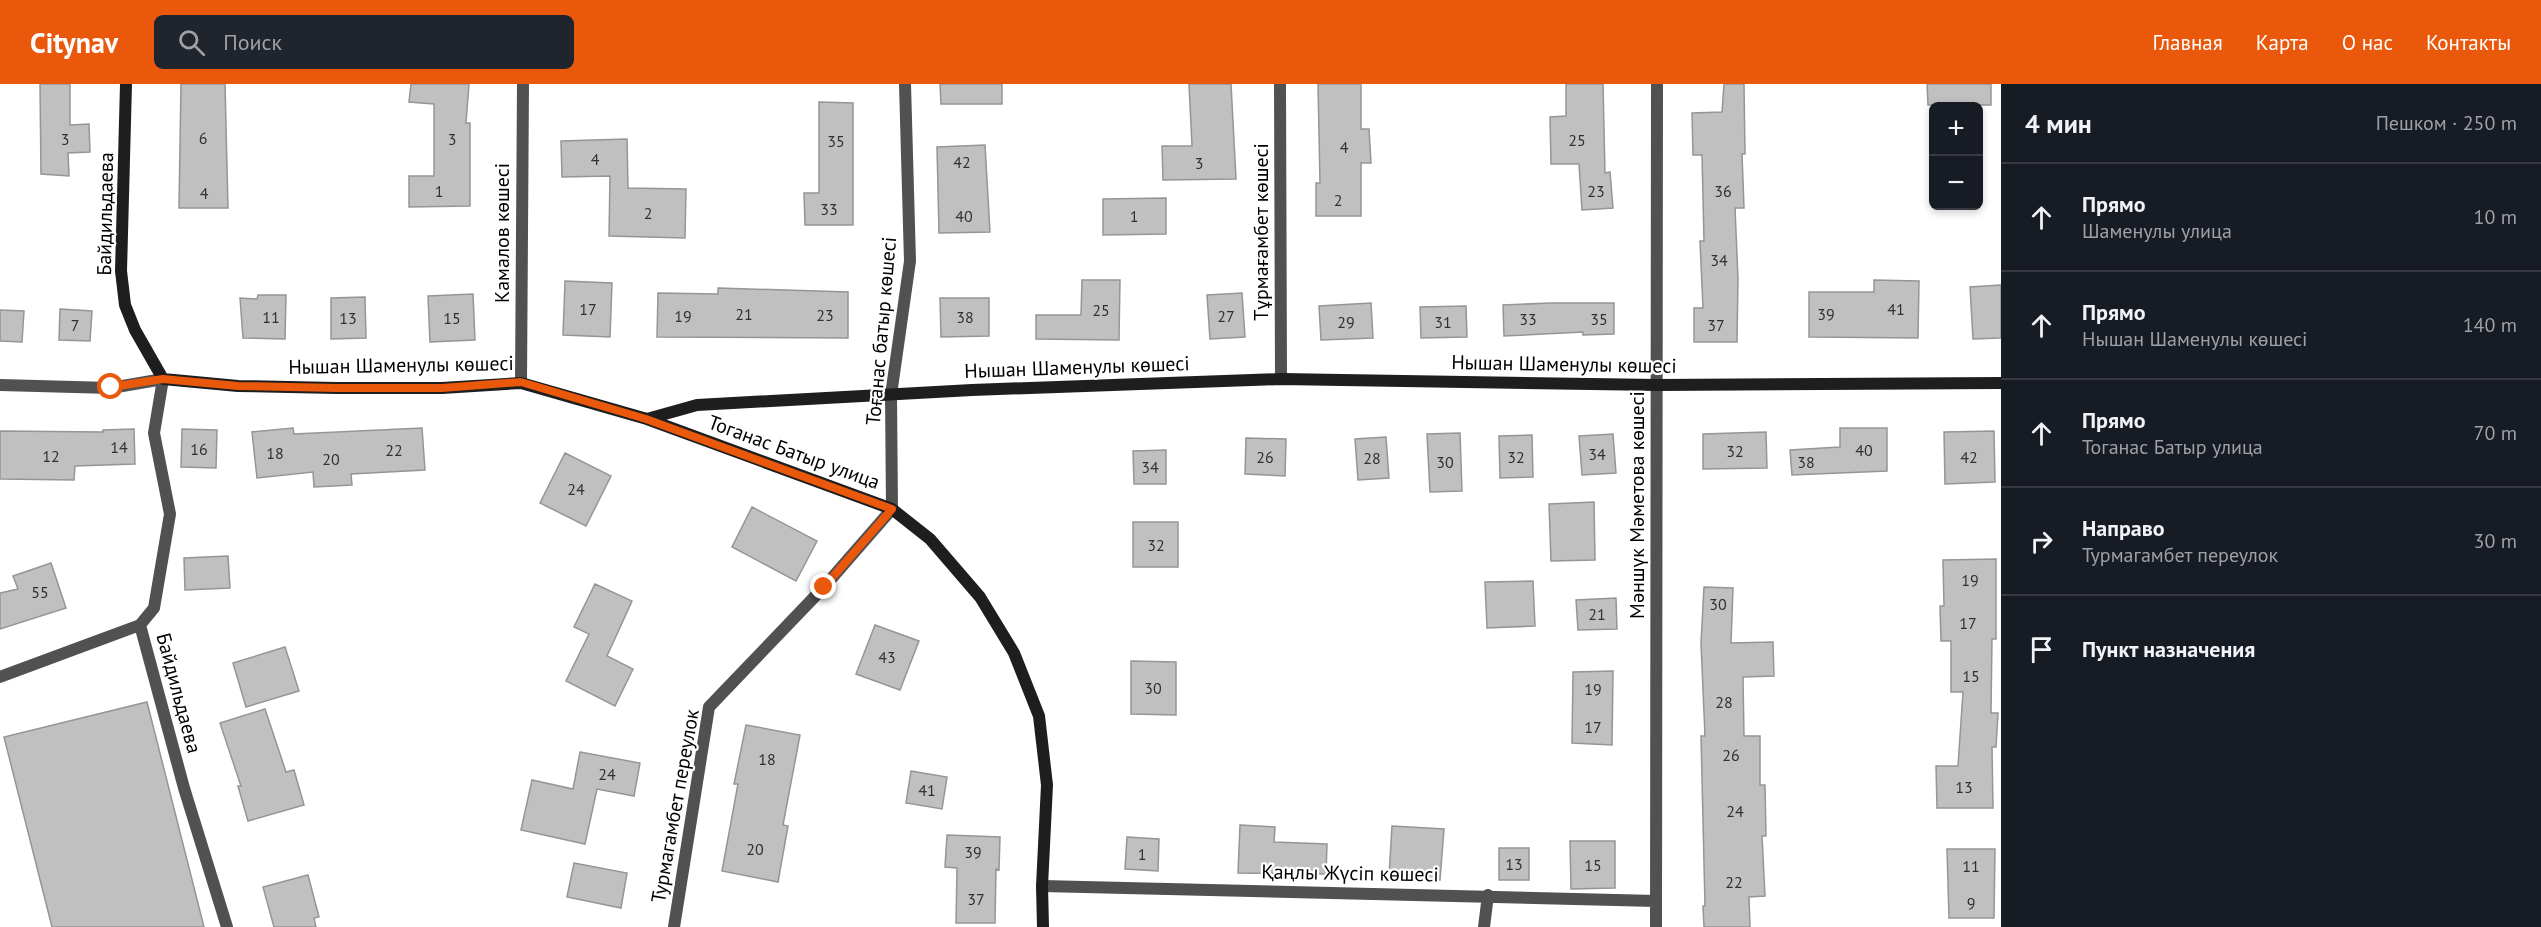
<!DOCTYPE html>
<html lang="ru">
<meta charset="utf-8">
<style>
body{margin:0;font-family:"PT Sans",sans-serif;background:#20242c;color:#f1f3f6}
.controls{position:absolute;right:18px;top:18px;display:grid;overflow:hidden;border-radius:9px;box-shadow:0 3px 9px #0003}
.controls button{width:54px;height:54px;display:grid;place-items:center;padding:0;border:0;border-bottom:2px solid #363941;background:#171b24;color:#f1f3f6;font:30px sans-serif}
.stop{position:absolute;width:18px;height:18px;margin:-14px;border:4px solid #ea580c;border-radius:50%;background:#fff}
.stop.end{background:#ea580c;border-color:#fff;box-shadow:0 2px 6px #0008}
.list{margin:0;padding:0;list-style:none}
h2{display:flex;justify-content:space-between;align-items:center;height:78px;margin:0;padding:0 24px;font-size:26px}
h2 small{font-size:20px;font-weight:400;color:#9ea1a6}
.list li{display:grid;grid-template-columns:39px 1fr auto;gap:18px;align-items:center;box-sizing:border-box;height:108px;padding:0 24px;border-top:2px solid #363941}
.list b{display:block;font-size:22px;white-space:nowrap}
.list p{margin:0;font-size:20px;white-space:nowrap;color:#9ea1a6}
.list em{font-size:20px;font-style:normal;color:#9ea1a6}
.icon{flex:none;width:33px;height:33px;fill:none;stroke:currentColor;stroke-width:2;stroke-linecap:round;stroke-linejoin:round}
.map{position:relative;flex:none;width:2001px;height:843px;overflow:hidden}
header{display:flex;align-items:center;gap:36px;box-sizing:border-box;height:84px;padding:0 30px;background:#ea580c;color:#fff}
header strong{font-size:28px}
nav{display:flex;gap:33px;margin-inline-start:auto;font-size:21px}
.search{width:420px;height:54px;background:#20242c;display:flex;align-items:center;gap:15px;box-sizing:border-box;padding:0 21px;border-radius:9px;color:#9ea1a6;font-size:22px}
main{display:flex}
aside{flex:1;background:#171b24}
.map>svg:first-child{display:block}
.building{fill:#c0c0c0;stroke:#959595;stroke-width:1.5}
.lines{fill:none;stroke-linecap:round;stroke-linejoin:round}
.street{stroke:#515151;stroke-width:12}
.secondary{stroke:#1e1e1e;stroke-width:12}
.route{stroke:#ea580c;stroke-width:8}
.labels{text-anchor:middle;stroke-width:4.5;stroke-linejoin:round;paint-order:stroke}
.number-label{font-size:16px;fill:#303030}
.street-label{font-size:20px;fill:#000;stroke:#fff}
</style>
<header>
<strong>Citynav</strong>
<div class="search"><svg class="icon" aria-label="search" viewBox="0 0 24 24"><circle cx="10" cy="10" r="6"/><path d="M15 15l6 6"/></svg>Поиск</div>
<nav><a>Главная</a><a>Карта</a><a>О нас</a><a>Контакты</a></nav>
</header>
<main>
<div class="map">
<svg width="2001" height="843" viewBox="0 0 2001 843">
<rect width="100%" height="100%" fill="#fff"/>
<!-- building -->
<path class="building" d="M 40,0 L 70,0 L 70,41 L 89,40 L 90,68 L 68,69 L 69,92 L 41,90 Z
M 181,0 L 225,0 L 228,124 L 179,124 Z
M 411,0 L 469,0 L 466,39 L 470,39 L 470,122 L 409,123 L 409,92 L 434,92 L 434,20 L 409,18 Z
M 940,0 L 1002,0 L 1002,20 L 941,20 Z
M 1189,0 L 1231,0 L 1236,95 L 1163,96 L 1162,62 L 1192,62 Z
M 1318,0 L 1361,0 L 1361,45 L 1369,45 L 1371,79 L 1361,79 L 1361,132 L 1316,132 L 1316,99 L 1320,99 Z
M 1566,0 L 1603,0 L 1605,89 L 1610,88 L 1613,124 L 1582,126 L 1579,80 L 1551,80 L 1550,33 L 1566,32 Z
M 1724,0 L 1744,0 L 1745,70 L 1742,70 L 1744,124 L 1735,124 L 1738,195 L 1737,258 L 1694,258 L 1694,224 L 1703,224 L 1700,157 L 1704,157 L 1702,71 L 1693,71 L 1692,29 L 1722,28 Z
M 1927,0 L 1991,0 L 1991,21 L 1928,21 Z
M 819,18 L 853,19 L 853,141 L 805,141 L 804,109 L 819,109 Z
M 627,55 L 628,104 L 686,105 L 685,154 L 609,152 L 610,92 L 562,93 L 561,57 Z
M 985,61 L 990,148 L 939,149 L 937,63 Z
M 1166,114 L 1166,150 L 1103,151 L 1103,115 Z
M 1082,196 L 1120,196 L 1119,256 L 1036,255 L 1036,231 L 1081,231 Z
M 1874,196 L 1919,197 L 1918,254 L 1809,253 L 1809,208 L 1874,208 Z
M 565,197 L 612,199 L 610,253 L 563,251 Z
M 2001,201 L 2001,254 L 1973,255 L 1970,203 Z
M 718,204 L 848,208 L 848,254 L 657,253 L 658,209 L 718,210 Z
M 1242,209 L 1245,253 L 1210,255 L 1207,211 Z
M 473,210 L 475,256 L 430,258 L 428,212 Z
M 258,211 L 286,211 L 285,255 L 243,254 L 240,214 L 257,215 Z
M 365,213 L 366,254 L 331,255 L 331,214 Z
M 940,214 L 989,214 L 989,252 L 941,253 Z
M 1371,219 L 1373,254 L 1321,256 L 1319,222 Z
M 1551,219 L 1614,219 L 1614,250 L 1583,251 L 1583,248 L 1504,252 L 1503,221 Z
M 1466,222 L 1467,253 L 1421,254 L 1420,223 Z
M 60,225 L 92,227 L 90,257 L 59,256 Z
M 0,226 L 24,227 L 22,258 L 0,257 Z
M 293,344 L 294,350 L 422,344 L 425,386 L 351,390 L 352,401 L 314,403 L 313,388 L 257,394 L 252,348 Z
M 1840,344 L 1887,344 L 1887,387 L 1792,391 L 1790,366 L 1840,363 Z
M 134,345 L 135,380 L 75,382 L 74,396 L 0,395 L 0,347 L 103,348 L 103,346 Z
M 182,345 L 217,346 L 216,384 L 181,383 Z
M 1994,347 L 1995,398 L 1945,400 L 1944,348 Z
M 1766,348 L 1767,384 L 1703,385 L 1703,350 Z
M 1460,349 L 1462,407 L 1430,408 L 1427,350 Z
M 1613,350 L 1616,389 L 1582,391 L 1579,352 Z
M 1532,351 L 1533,393 L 1500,394 L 1499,352 Z
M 1386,353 L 1389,394 L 1358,396 L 1355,355 Z
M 1246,354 L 1286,355 L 1285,392 L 1245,390 Z
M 1166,366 L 1166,400 L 1134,400 L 1133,367 Z
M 565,369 L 611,392 L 586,442 L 540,419 Z
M 1594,418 L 1595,476 L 1551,477 L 1549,420 Z
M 752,423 L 817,457 L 796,497 L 732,463 Z
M 1133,438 L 1178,438 L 1178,483 L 1133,483 Z
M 228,472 L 230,504 L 185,506 L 184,474 Z
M 1996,475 L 1996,555 L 1992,555 L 1991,629 L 1998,629 L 1996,663 L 1992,663 L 1993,724 L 1937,724 L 1936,682 L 1958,682 L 1963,608 L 1951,608 L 1951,557 L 1941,557 L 1940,522 L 1944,522 L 1943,476 Z
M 51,479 L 66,524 L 0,545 L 0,509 L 18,505 L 13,492 Z
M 1533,497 L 1535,542 L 1487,544 L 1485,498 Z
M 595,500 L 632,517 L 607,572 L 633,585 L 615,622 L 566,597 L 589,550 L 574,543 Z
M 1704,503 L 1733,504 L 1731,559 L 1773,558 L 1774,592 L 1743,593 L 1744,652 L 1760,652 L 1760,701 L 1765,701 L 1766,752 L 1762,752 L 1765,812 L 1749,813 L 1750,843 L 1704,843 L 1703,822 L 1705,822 L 1701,652 L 1705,652 L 1701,559 Z
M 1616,514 L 1617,545 L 1578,546 L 1576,516 Z
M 875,541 L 919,557 L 900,606 L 856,590 Z
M 285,563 L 299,607 L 246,623 L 233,579 Z
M 1131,577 L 1176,578 L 1176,631 L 1131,630 Z
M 1613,587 L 1612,661 L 1572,659 L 1573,588 Z
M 147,618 L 204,843 L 52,843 L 4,653 Z
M 265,625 L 286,688 L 294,686 L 304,721 L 248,737 L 238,702 L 241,702 L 220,639 Z
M 746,641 L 800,651 L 783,741 L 788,742 L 778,798 L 722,787 L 738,700 L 734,700 Z
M 580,668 L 640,679 L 634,712 L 597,705 L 585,760 L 521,746 L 532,696 L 573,705 Z
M 911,687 L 947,693 L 942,725 L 906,719 Z
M 1240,741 L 1275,743 L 1274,758 L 1327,760 L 1326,790 L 1238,789 Z
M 1392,742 L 1444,745 L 1440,796 L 1389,792 Z
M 947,751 L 1000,753 L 999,786 L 996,785 L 995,839 L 956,839 L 957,784 L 945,783 Z
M 1127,753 L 1159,755 L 1158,787 L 1125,785 Z
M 1570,757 L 1615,757 L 1615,804 L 1571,805 Z
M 1499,764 L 1529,764 L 1529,796 L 1499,796 Z
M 1947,765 L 1995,765 L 1994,834 L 1949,834 Z
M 574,779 L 627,789 L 621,824 L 567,813 Z
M 308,791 L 319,833 L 314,834 L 316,843 L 274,843 L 263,803 Z"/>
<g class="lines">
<!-- street -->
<path class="street" d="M 1280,0 L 1281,295
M 521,299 L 523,0
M 0,301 L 111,304 L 163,295 L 154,349 L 170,430 L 154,524 L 140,541 L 0,593
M 140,541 L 184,704 L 227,843
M 1042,802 L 1656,817
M 674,843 L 709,623 L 824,503 L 892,425 L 891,311 L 910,177 L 905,0
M 1484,843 L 1488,811
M 1656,843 L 1657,0"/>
<!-- secondary -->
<path class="secondary" d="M 126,0 L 121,187 L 125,221 L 135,246 L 163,295 L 238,302 L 336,304 L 442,304 L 521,299 L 647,335 L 892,425 L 930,455 L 980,513 L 1014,569 L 1039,632 L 1047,701 L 1042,802 L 1043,843
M 647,335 L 697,321 L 972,306 L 1281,295 L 1657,301 L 2001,299"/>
</g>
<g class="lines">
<!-- route -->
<path class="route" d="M 111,303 L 163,295 L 238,302 L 336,304 L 442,304 L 521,298 L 646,335 L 892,425 L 824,503"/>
</g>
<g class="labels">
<!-- number labels -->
<g class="number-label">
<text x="203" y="60">6</text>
<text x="65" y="61">3</text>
<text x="452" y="61">3</text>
<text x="1577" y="62">25</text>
<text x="836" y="63">35</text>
<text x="1344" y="69">4</text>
<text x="595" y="81">4</text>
<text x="962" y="84">42</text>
<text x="1199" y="85">3</text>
<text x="439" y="113">1</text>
<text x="1596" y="113">23</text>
<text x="1723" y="113">36</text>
<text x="204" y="115">4</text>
<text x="1338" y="122">2</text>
<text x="829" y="131">33</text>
<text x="648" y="135">2</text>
<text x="964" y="138">40</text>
<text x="1134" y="138">1</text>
<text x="1719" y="182">34</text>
<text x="588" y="231">17</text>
<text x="1896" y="231">41</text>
<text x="1101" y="232">25</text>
<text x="744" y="236">21</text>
<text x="1826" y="236">39</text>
<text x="825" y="237">23</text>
<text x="683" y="238">19</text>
<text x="1226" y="238">27</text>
<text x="271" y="239">11</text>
<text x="965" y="239">38</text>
<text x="348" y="240">13</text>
<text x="452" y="240">15</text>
<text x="1528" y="241">33</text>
<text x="1599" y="241">35</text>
<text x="1346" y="244">29</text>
<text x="1443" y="244">31</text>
<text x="75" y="247">7</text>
<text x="1716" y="247">37</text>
<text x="119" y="369">14</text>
<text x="199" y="371">16</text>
<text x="394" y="372">22</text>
<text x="1864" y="372">40</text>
<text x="1735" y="373">32</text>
<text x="275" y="375">18</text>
<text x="1597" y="376">34</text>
<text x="51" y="378">12</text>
<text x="1265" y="379">26</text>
<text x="1516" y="379">32</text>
<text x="1969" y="379">42</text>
<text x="1372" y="380">28</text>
<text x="331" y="381">20</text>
<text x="1445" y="384">30</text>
<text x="1806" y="384">38</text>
<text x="1150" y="389">34</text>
<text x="576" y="411">24</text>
<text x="1156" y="467">32</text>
<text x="1970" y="502">19</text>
<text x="40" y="514">55</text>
<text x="1718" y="526">30</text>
<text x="1597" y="536">21</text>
<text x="1968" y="545">17</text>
<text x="887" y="579">43</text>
<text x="1971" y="598">15</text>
<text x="1153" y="610">30</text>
<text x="1593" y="611">19</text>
<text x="1724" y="624">28</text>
<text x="1593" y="649">17</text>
<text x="1731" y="677">26</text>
<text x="767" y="681">18</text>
<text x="607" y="696">24</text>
<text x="1964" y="709">13</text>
<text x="927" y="712">41</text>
<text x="1735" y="733">24</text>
<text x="755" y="771">20</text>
<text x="973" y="774">39</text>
<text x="1142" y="776">1</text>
<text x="1514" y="786">13</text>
<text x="1593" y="787">15</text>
<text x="1971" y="788">11</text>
<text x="1734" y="804">22</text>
<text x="976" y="821">37</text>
<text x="1971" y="825">9</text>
</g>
<!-- street labels -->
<g class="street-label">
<text transform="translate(105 130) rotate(-89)" y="7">Байдильдаева</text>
<text transform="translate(1261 148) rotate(-90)" y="7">Тұрмағамбет көшесі</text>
<text transform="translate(502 149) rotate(-90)" y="7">Камалов көшесі</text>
<text transform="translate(881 247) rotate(-85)" y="7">Тоғанас батыр көшесі</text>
<text transform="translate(1564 280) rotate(1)" y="7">Нышан Шаменулы көшесі</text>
<text transform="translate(401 281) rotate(-1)" y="7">Нышан Шаменулы көшесі</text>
<text transform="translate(1077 283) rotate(-2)" y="7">Нышан Шаменулы көшесі</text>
<text transform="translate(794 368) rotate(20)" y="7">Тоганас Батыр улица</text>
<text transform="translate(1637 421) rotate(-90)" y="7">Мәншүк Мәметова көшесі</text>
<text transform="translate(179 609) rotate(75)" y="7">Байдильдаева</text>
<text transform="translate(675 722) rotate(-80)" y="7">Турмагамбет переулок</text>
<text transform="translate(1350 789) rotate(1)" y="7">Қаңлы Жүсіп көшесі</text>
</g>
</g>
</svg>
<div class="controls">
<button>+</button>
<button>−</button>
</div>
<div class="stop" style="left:111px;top:303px"></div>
<div class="stop end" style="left:824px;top:503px"></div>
</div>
<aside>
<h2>4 мин<small>Пешком · 250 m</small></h2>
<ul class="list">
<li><svg class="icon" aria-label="ahead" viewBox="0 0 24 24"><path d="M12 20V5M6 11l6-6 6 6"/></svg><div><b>Прямо</b><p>Шаменулы улица</p></div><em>10 m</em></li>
<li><svg class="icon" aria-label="ahead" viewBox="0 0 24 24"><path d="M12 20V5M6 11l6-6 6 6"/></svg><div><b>Прямо</b><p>Нышан Шаменулы көшесі</p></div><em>140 m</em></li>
<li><svg class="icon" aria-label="ahead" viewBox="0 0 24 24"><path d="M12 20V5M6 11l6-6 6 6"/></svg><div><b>Прямо</b><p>Тоганас Батыр улица</p></div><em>70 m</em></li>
<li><svg class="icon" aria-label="right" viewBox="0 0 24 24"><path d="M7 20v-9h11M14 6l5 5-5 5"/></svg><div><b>Направо</b><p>Турмагамбет переулок</p></div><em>30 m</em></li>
<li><svg class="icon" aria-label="arrive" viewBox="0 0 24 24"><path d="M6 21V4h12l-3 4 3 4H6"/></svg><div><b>Пункт назначения</b></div></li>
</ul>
</aside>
</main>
